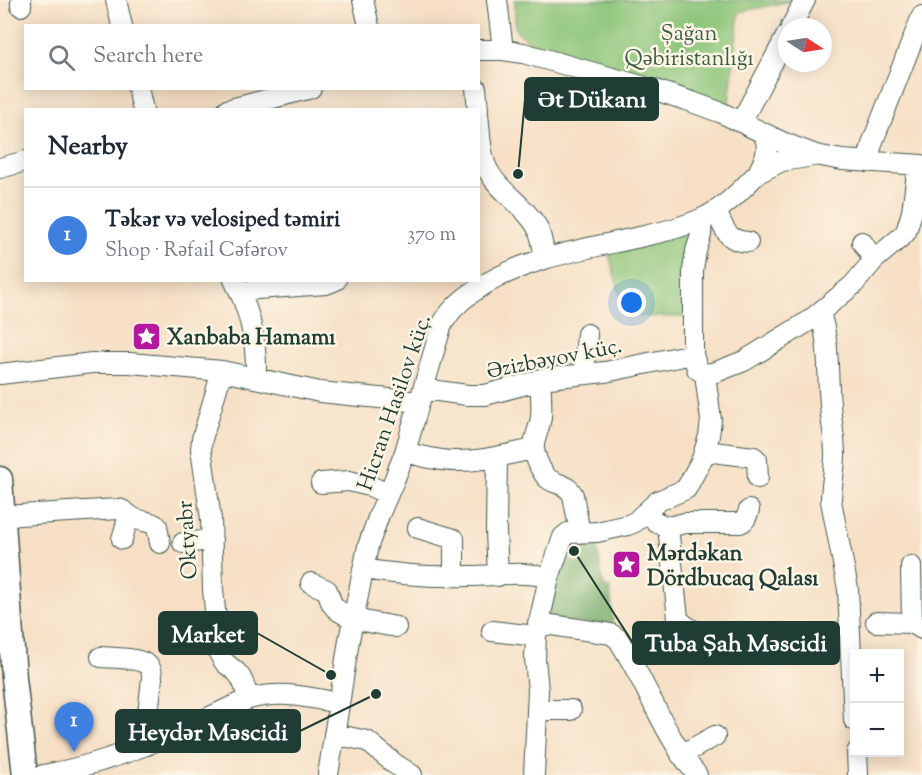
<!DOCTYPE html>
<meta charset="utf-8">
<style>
body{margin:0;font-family:"Sorts Mill Goudy",serif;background:#f2f2f3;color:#1f2937}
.controls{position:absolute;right:18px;bottom:18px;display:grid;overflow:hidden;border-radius:0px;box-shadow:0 3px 15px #0003}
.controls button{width:54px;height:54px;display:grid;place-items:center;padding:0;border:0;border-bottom:2px solid #e0e1e3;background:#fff;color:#1f2937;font:30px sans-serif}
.compass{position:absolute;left:778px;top:18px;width:54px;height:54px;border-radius:50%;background:#fff;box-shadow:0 3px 15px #0003;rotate:102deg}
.you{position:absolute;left:632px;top:303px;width:21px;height:21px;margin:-15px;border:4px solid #fff;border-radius:50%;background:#1a73e8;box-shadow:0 0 0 9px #1a73e833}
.badge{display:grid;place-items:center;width:39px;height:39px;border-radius:50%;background:#db2777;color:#fff;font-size:20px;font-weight:700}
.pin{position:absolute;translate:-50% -50px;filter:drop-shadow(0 2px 3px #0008)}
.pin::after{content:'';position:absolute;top:32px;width:21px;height:18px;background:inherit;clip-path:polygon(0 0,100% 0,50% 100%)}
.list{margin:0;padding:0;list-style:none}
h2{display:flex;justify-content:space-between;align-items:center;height:78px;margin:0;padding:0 24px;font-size:26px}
h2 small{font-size:20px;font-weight:400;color:#747a83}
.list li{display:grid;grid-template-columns:39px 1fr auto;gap:18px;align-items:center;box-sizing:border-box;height:96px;padding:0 24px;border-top:2px solid #e0e1e3}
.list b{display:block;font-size:22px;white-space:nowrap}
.list p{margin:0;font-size:20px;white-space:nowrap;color:#747a83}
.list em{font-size:20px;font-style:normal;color:#747a83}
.icon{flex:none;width:33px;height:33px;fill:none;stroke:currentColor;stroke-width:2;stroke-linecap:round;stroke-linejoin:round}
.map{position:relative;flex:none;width:922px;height:775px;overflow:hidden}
.search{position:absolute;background:#fff;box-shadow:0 3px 15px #0003;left:24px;top:24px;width:456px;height:66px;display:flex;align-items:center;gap:15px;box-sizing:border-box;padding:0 21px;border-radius:0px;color:#747a83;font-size:22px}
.panel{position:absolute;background:#fff;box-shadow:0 3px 15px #0003;left:24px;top:108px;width:456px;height:174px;border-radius:0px}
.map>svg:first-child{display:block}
.green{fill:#8bc478;stroke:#558056;stroke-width:1.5}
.forest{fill:#70aa68;stroke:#48744e;stroke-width:1.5}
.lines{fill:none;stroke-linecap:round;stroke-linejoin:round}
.minor-casing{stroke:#3f554a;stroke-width:22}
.major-casing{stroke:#3f554a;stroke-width:27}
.minor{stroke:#fff;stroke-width:20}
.major{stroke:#fff;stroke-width:24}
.labels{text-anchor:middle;stroke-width:5;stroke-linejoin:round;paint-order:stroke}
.park-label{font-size:22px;fill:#3a5f45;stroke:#fcf5e5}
.poi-label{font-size:22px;font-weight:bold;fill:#1f3d34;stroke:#fcf5e5;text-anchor:start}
.street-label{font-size:22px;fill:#1f3d34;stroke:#fcf5e5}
.leader{fill:none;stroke:#1f3d34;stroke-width:2}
.callout-dot{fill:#1f3d34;stroke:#fcf5e5;stroke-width:2}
.callout{fill:#1f3d34;stroke:#1f3d34;stroke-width:2}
.callout-label{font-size:24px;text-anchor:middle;font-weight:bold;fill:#fff}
</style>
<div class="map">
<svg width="922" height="775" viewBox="0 0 922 775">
<rect width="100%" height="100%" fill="#fcf5e5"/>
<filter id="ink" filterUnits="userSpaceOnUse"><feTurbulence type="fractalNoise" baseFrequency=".0167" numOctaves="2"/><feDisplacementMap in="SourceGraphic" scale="12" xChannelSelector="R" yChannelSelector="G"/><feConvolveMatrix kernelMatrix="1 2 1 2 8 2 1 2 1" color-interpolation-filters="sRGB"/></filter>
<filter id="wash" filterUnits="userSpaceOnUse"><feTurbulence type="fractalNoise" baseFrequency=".008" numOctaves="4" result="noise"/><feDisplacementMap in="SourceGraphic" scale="24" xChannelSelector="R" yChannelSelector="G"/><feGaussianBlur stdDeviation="1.35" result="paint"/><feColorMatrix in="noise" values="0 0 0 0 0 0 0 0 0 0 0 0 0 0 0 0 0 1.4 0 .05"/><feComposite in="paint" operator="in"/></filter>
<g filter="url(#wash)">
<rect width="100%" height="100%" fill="#f6dfc4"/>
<!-- green -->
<path class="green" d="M 515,0 L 796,0 L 739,12 L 729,103 L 531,44 L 515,29 Z
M 689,231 L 687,317 L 626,316 L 608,250 Z"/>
<!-- forest -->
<path class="forest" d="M 589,539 L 596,539 L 603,584 L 606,587 L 610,588 L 613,625 L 545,620 L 560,557 L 581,564 Z"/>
</g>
<g filter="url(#ink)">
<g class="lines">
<defs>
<path id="minor" d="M 21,0 L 21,6
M 116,0 L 122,26
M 363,0 L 369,26
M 497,0 L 503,50
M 791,27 L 805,0
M 478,50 L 503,50 L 523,53 L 652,89 L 692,102 L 722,113 L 782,142 L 816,155 L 842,160 L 922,165
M 138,88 L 143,110
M 476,88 L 478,110
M 227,110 L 311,88
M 478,114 C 480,130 480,152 486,166 C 496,190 524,204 537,227 C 542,236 543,248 545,259
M 741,122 L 787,35
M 763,133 C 771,149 765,158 758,173 L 782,161 L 814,156
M 867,162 L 873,141 L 922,16
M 0,168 L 26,161
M 716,211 C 724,228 726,241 748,242
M 862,242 L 874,260
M 234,280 C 250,310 257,344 256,378
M 240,292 L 257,289 L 326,284 L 336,280
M 820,313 C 830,342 827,373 830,404 C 831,421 835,438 835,455 C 835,470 831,485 831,501 L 848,589 L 854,720
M 222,371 L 202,439 L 201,449 L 211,519 L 213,589 L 219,653 C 225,667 231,665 239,675 C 244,681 246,691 248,699
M 584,373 L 587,334
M 0,374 L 92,363 L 130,363 L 222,371 L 320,392 L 419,402
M 705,374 L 716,372 L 744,361 L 809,321 L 853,285 L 874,260 L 901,237 L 906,232 L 912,212 L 918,165
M 540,379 C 541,392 542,404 541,417 C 540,426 536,434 534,444 C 533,453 539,467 544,474 C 551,486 566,481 573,495 L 580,533
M 423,389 L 467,395 L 485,395 L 549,378 L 605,372 L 693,354
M 705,451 L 754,457 L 757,460 L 758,478
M 405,452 C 421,456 438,461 455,461 C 482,462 508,454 534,449
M 497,457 L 496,531 L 498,576
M 321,483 L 349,481 L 370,486 L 388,494
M 3,516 L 118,509 C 125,510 126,514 132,517 C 140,522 149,520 157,526 L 160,543
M 656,522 L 668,527 L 685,523 L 740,523 C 746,521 747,516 749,510
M 668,527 L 678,618 C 687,632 710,636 725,642
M 418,528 L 454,539 L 454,576
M 122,539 L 129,515
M 183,543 L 212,540
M 911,566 L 912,623
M 363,569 C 398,575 435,577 470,576 C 495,576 526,570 549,578
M 311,583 L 327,590 C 329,594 330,600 332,604 C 343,621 378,623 396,627
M 876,622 L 912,623 L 922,629
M 538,623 L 605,633 L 611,634 L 618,639 C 647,683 663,734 697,775
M 492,631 L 536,636
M 101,657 C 113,658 144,657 150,668 C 152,671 152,674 152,678 L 146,732 L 147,745
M 537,710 L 571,710
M 334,734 L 367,741 L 395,764 L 412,775
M 857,752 L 858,775
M 681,755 L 715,736
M 43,775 C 115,763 183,730 248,699 C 282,690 306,697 339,703
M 328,775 L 349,640 L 368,546 L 379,515 L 395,478 L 405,452 L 441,327 C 449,310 463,298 479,288 C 528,256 588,249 644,236 C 663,232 683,227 701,219 C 724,209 741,190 758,173
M 534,775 L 538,690 L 535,659 L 536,636 L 549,578 L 563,537 L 568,533 L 597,532 L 628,525 L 635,522 L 658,501 L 686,489 L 702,459 L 709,436 L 711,420 L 705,374 L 697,369 L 693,354 L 693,270 L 696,251 L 701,235 L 702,219"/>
<path id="major" d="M 0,479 L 14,678 L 25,775"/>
</defs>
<!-- minor casing -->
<use href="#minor" class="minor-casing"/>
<!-- major casing -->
<use href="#major" class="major-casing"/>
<!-- minor -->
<use href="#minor" class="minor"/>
<!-- major -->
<use href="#major" class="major"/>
</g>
</g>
<!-- icons -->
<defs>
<symbol id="sight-square" viewBox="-11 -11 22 22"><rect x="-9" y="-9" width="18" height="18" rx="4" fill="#b5179e" stroke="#fcf5e5"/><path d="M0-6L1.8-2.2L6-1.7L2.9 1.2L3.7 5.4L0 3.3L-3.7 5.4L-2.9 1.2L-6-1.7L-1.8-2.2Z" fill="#fff"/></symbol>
</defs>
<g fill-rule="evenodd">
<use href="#sight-square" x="130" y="320" width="33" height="33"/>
<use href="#sight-square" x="610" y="548" width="33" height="33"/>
</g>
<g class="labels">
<!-- park labels -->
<g class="park-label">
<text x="689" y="40">Şağan<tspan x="689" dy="25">Qəbiristanlığı</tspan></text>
</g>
<!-- poi labels -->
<g class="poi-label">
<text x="167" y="344">Xanbaba Hamamı</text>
<text x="647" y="560">Mərdəkan<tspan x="647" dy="25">Dördbucaq Qalası</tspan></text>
</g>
<!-- street labels -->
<g class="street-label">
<text transform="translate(554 357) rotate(-11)" y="8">Əzizbəyov küç.</text>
<text transform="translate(393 402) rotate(-71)" y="8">Hicran Hasilov küç.</text>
<text transform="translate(186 540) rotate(-94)" y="8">Oktyabr</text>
</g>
</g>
<!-- callouts -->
<path class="leader" d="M518 174L525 99M331 675L257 633M574 551L633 643M376 694L300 731"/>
<g class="callout-dot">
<circle cx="518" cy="174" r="6"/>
<circle cx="331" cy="675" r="6"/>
<circle cx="574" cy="551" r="6"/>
<circle cx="376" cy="694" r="6"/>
</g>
<g class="callout">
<rect x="525" y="78" width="133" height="42" rx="6"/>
<rect x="159" y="612" width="98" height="42" rx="6"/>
<rect x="633" y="622" width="206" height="42" rx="6"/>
<rect x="116" y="710" width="184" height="42" rx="6"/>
</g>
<g class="callout-label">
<text x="592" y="107">Ət Dükanı</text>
<text x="208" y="642">Market</text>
<text x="736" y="651">Tuba Şah Məscidi</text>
<text x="208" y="740">Heydər Məscidi</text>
</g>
</svg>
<div class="controls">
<button>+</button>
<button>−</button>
</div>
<svg class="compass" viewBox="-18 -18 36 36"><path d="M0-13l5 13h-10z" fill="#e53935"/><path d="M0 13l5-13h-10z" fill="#747a83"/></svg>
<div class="you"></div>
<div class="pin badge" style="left:74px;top:752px;background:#3f7fe0">1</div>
<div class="search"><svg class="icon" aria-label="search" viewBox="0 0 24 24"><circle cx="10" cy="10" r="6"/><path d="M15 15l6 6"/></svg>Search here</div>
<section class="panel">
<h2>Nearby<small></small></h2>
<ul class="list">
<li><span class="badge" style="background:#3f7fe0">1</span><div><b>Təkər və velosiped təmiri</b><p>Shop · Rəfail Cəfərov</p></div><em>370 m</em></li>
</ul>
</section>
</div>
